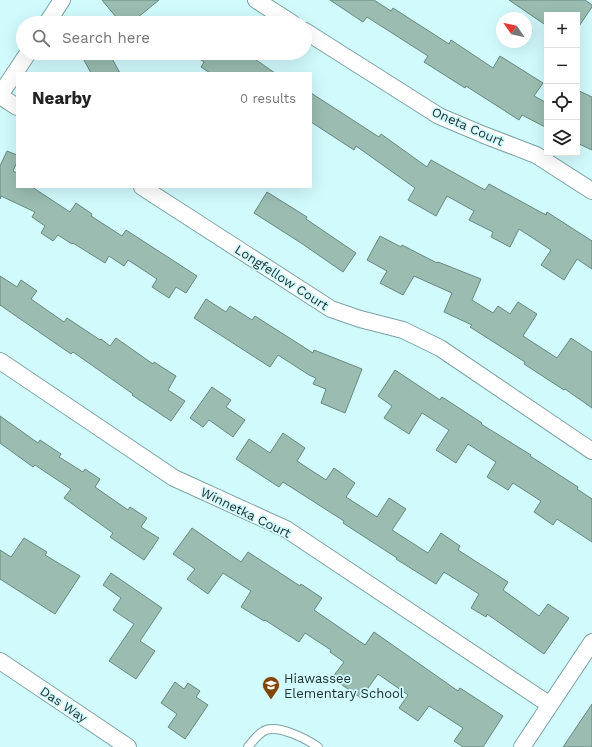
<!DOCTYPE html>
<meta charset="utf-8">
<style>
body{margin:0;font-family:"Work Sans",sans-serif;background:#f6f6f6;color:#222}
.controls{position:absolute;right:12px;top:12px;display:grid;overflow:hidden;border-radius:0px;box-shadow:0 4px 16px #0002}
.controls button{width:36px;height:36px;display:grid;place-items:center;padding:0;border:0;border-bottom:1px solid #e0e0e0;background:#fff;color:#222;font:20px sans-serif}
.compass{position:absolute;left:496px;top:12px;width:36px;height:36px;border-radius:50%;background:#fff;box-shadow:0 4px 16px #0002;rotate:304deg}
.list{margin:0;padding:0;list-style:none}
h2{display:flex;justify-content:space-between;align-items:center;height:52px;margin:0;padding:0 16px;font-size:17px}
h2 small{font-size:13px;font-weight:400;color:#767676}
.icon{flex:none;width:22px;height:22px;fill:none;stroke:currentColor;stroke-width:2;stroke-linecap:round;stroke-linejoin:round}
.map{position:relative;flex:none;width:592px;height:747px;overflow:hidden}
.search{position:absolute;background:#fff;box-shadow:0 4px 16px #0002;left:16px;top:16px;width:296px;height:44px;display:flex;align-items:center;gap:10px;box-sizing:border-box;padding:0 14px;border-radius:22px;color:#767676;font-size:15px}
.panel{position:absolute;background:#fff;box-shadow:0 4px 16px #0002;left:16px;top:72px;width:296px;height:116px;border-radius:0px}
.map>svg:first-child{display:block}
.building{fill:#9abcb1;stroke:#67897e}
.lines{fill:none;stroke-linecap:round;stroke-linejoin:round}
.lane-casing{stroke:#7ca3a5;stroke-width:10}
.street-casing{stroke:#7ca3a5;stroke-width:18}
.lane{stroke:#fff;stroke-width:8}
.street{stroke:#fff;stroke-width:16}
.labels{text-anchor:middle;stroke-width:3.5;stroke-linejoin:round;paint-order:stroke}
.street-label{font-size:13px;fill:#223233;stroke:#d1fafd}
.poi-label{font-size:13px;fill:#223233;stroke:#d1fafd;text-anchor:start}
</style>
<div class="map">
<svg width="592" height="747" viewBox="0 0 592 747">
<rect width="100%" height="100%" fill="#d1fafd"/>
<!-- building -->
<path class="building" d="M 102,0 L 159,0 L 131,23 L 121,23 Z
M 330,0 L 374,0 L 391,11 L 393,8 L 449,44 L 451,40 L 493,68 L 500,56 L 543,83 L 534,96 L 547,103 L 547,128 L 522,115 L 519,120 L 466,86 L 465,88 L 424,62 L 428,56 L 367,17 L 363,22 Z
M 509,0 L 585,0 L 592,5 L 592,7 L 577,29 L 577,15 L 547,15 L 547,26 Z
M 80,53 L 109,53 L 120,73 L 91,73 Z
M 191,53 L 246,53 L 275,73 L 210,73 L 201,67 L 204,62 Z
M 577,90 L 592,97 L 592,150 L 577,143 Z
M 311,93 L 379,137 L 381,134 L 427,167 L 431,160 L 485,190 L 489,184 L 546,215 L 547,212 L 592,241 L 592,269 L 577,259 L 564,280 L 541,265 L 551,250 L 519,229 L 510,247 L 491,237 L 493,232 L 469,220 L 474,211 L 447,196 L 436,216 L 408,200 L 415,188 L 356,146 L 354,150 L 311,122 Z
M 7,151 L 17,155 L 17,162 L 13,171 L 17,173 L 17,187 L 32,187 L 70,212 L 76,203 L 92,214 L 91,216 L 122,236 L 126,230 L 197,276 L 186,293 L 176,287 L 169,298 L 152,287 L 157,279 L 128,260 L 124,266 L 109,256 L 105,263 L 73,243 L 72,244 L 58,235 L 53,241 L 41,233 L 45,226 L 32,217 L 35,212 L 1,196 L 0,199 L 0,166 Z
M 267,192 L 307,217 L 306,219 L 356,253 L 343,272 L 301,243 L 254,213 Z
M 380,236 L 401,247 L 402,245 L 437,263 L 438,262 L 481,279 L 472,300 L 493,313 L 498,306 L 510,314 L 518,302 L 537,314 L 523,336 L 557,358 L 571,338 L 592,352 L 592,408 L 565,389 L 564,390 L 524,364 L 525,362 L 470,327 L 472,325 L 444,312 L 452,293 L 414,276 L 403,295 L 380,283 L 387,271 L 367,260 Z
M 0,276 L 17,287 L 21,280 L 37,291 L 31,299 L 64,322 L 67,318 L 100,340 L 101,339 L 110,346 L 116,338 L 153,364 L 154,362 L 176,376 L 168,390 L 185,401 L 171,421 L 132,395 L 133,394 L 73,352 L 71,354 L 0,305 Z
M 206,299 L 226,312 L 230,306 L 252,320 L 255,316 L 313,353 L 314,350 L 362,369 L 345,413 L 321,403 L 326,389 L 313,384 L 316,378 L 309,375 L 278,355 L 270,367 L 194,318 Z
M 395,370 L 440,400 L 442,397 L 482,423 L 481,424 L 531,455 L 530,456 L 578,487 L 577,489 L 592,499 L 592,542 L 557,519 L 553,525 L 534,512 L 541,501 L 513,483 L 508,490 L 487,477 L 496,462 L 468,444 L 456,463 L 436,450 L 449,430 L 422,413 L 409,434 L 384,418 L 392,406 L 378,396 Z
M 212,387 L 231,400 L 226,407 L 245,420 L 233,437 L 209,420 L 203,427 L 190,418 Z
M 0,416 L 38,443 L 40,440 L 61,454 L 59,457 L 83,472 L 85,469 L 100,479 L 95,487 L 128,510 L 130,507 L 147,518 L 141,527 L 159,538 L 144,560 L 110,537 L 113,533 L 64,498 L 71,489 L 35,465 L 33,467 L 0,443 Z
M 283,433 L 305,448 L 297,461 L 326,480 L 334,468 L 355,483 L 346,497 L 377,517 L 389,498 L 406,509 L 392,530 L 428,553 L 441,533 L 460,546 L 458,550 L 508,582 L 503,590 L 539,616 L 548,604 L 569,618 L 544,654 L 487,614 L 486,617 L 471,608 L 479,594 L 444,572 L 436,584 L 396,559 L 397,558 L 343,523 L 344,521 L 283,482 L 279,487 L 236,459 L 249,439 L 270,453 Z
M 192,528 L 241,562 L 248,552 L 300,586 L 301,584 L 322,598 L 314,610 L 365,645 L 374,632 L 458,691 L 460,688 L 503,716 L 483,747 L 463,747 L 454,741 L 463,728 L 429,706 L 418,721 L 399,708 L 408,695 L 378,674 L 361,698 L 332,678 L 344,662 L 330,652 L 331,650 L 305,633 L 299,642 L 265,620 L 264,621 L 241,607 L 251,591 L 223,573 L 208,594 L 187,579 L 195,569 L 173,554 Z
M 24,538 L 47,552 L 45,555 L 80,576 L 55,614 L 0,579 L 0,550 L 11,557 Z
M 111,573 L 162,608 L 140,641 L 155,651 L 136,679 L 109,661 L 134,624 L 113,610 L 121,598 L 103,585 Z
M 175,682 L 184,689 L 188,683 L 200,691 L 196,697 L 208,705 L 185,739 L 168,727 L 177,714 L 161,703 Z
M 592,704 L 592,747 L 563,747 Z"/>
<g class="lines">
<defs>
<path id="lane" d="M 248,747 C 253,741 258,733 266,730 C 279,725 307,739 318,747"/>
<path id="street" d="M 256,0 L 292,23
M 47,23 L 62,0
M 305,31 L 439,116 L 484,135 L 536,155 L 592,191
M 0,95 L 28,53
M 0,96 L 17,107
M 142,187 L 331,309 L 360,319 L 403,330 L 440,348 L 592,451
M 0,361 L 174,478 L 286,529 L 550,705
M 0,661 L 128,747
M 522,747 L 592,642"/>
</defs>
<!-- lane casing -->
<use href="#lane" class="lane-casing"/>
<!-- street casing -->
<use href="#street" class="street-casing"/>
<!-- lane -->
<use href="#lane" class="lane"/>
<!-- street -->
<use href="#street" class="street"/>
</g>
<!-- icons -->
<defs>
<symbol id="school-pin" viewBox="-11 -11 22 30"><path d="M0 17L-7.5 6A9.5 9.5 0 1 1 7.5 6Z" fill="#814401" stroke="#d1fafd"/><path d="M0-5L7-2L0 1L-7-2ZM-4 1L0 2.5L4 1V4Q0 6-4 4Z" fill="#fff"/></symbol>
</defs>
<g fill-rule="evenodd">
<use href="#school-pin" x="261" y="675" width="20" height="27"/>
</g>
<g class="labels">
<!-- street labels -->
<g class="street-label">
<text transform="translate(468 126) rotate(24)" y="5">Oneta Court</text>
<text transform="translate(282 277) rotate(33)" y="5">Longfellow Court</text>
<text transform="translate(246 512) rotate(26)" y="5">Winnetka Court</text>
<text transform="translate(64 704) rotate(34)" y="5">Das Way</text>
</g>
<!-- poi labels -->
<g class="poi-label">
<text x="284" y="683">Hiawassee<tspan x="284" dy="15">Elementary School</tspan></text>
</g>
</g>
</svg>
<div class="controls">
<button>+</button>
<button>−</button>
<button><svg class="icon" aria-label="locate" viewBox="0 0 24 24"><circle cx="12" cy="12" r="6"/><path d="M12 2v4M12 18v4M2 12h4M18 12h4"/></svg></button>
<button><svg class="icon" aria-label="layers" viewBox="0 0 24 24"><path d="M12 4l9 5-9 5-9-5zM3 14l9 5 9-5"/></svg></button>
</div>
<svg class="compass" viewBox="-18 -18 36 36"><path d="M0-13l5 13h-10z" fill="#e53935"/><path d="M0 13l5-13h-10z" fill="#767676"/></svg>
<div class="search"><svg class="icon" aria-label="search" viewBox="0 0 24 24"><circle cx="10" cy="10" r="6"/><path d="M15 15l6 6"/></svg>Search here</div>
<section class="panel">
<h2>Nearby<small>0 results</small></h2>
<ul class="list">
</ul>
</section>
</div>
